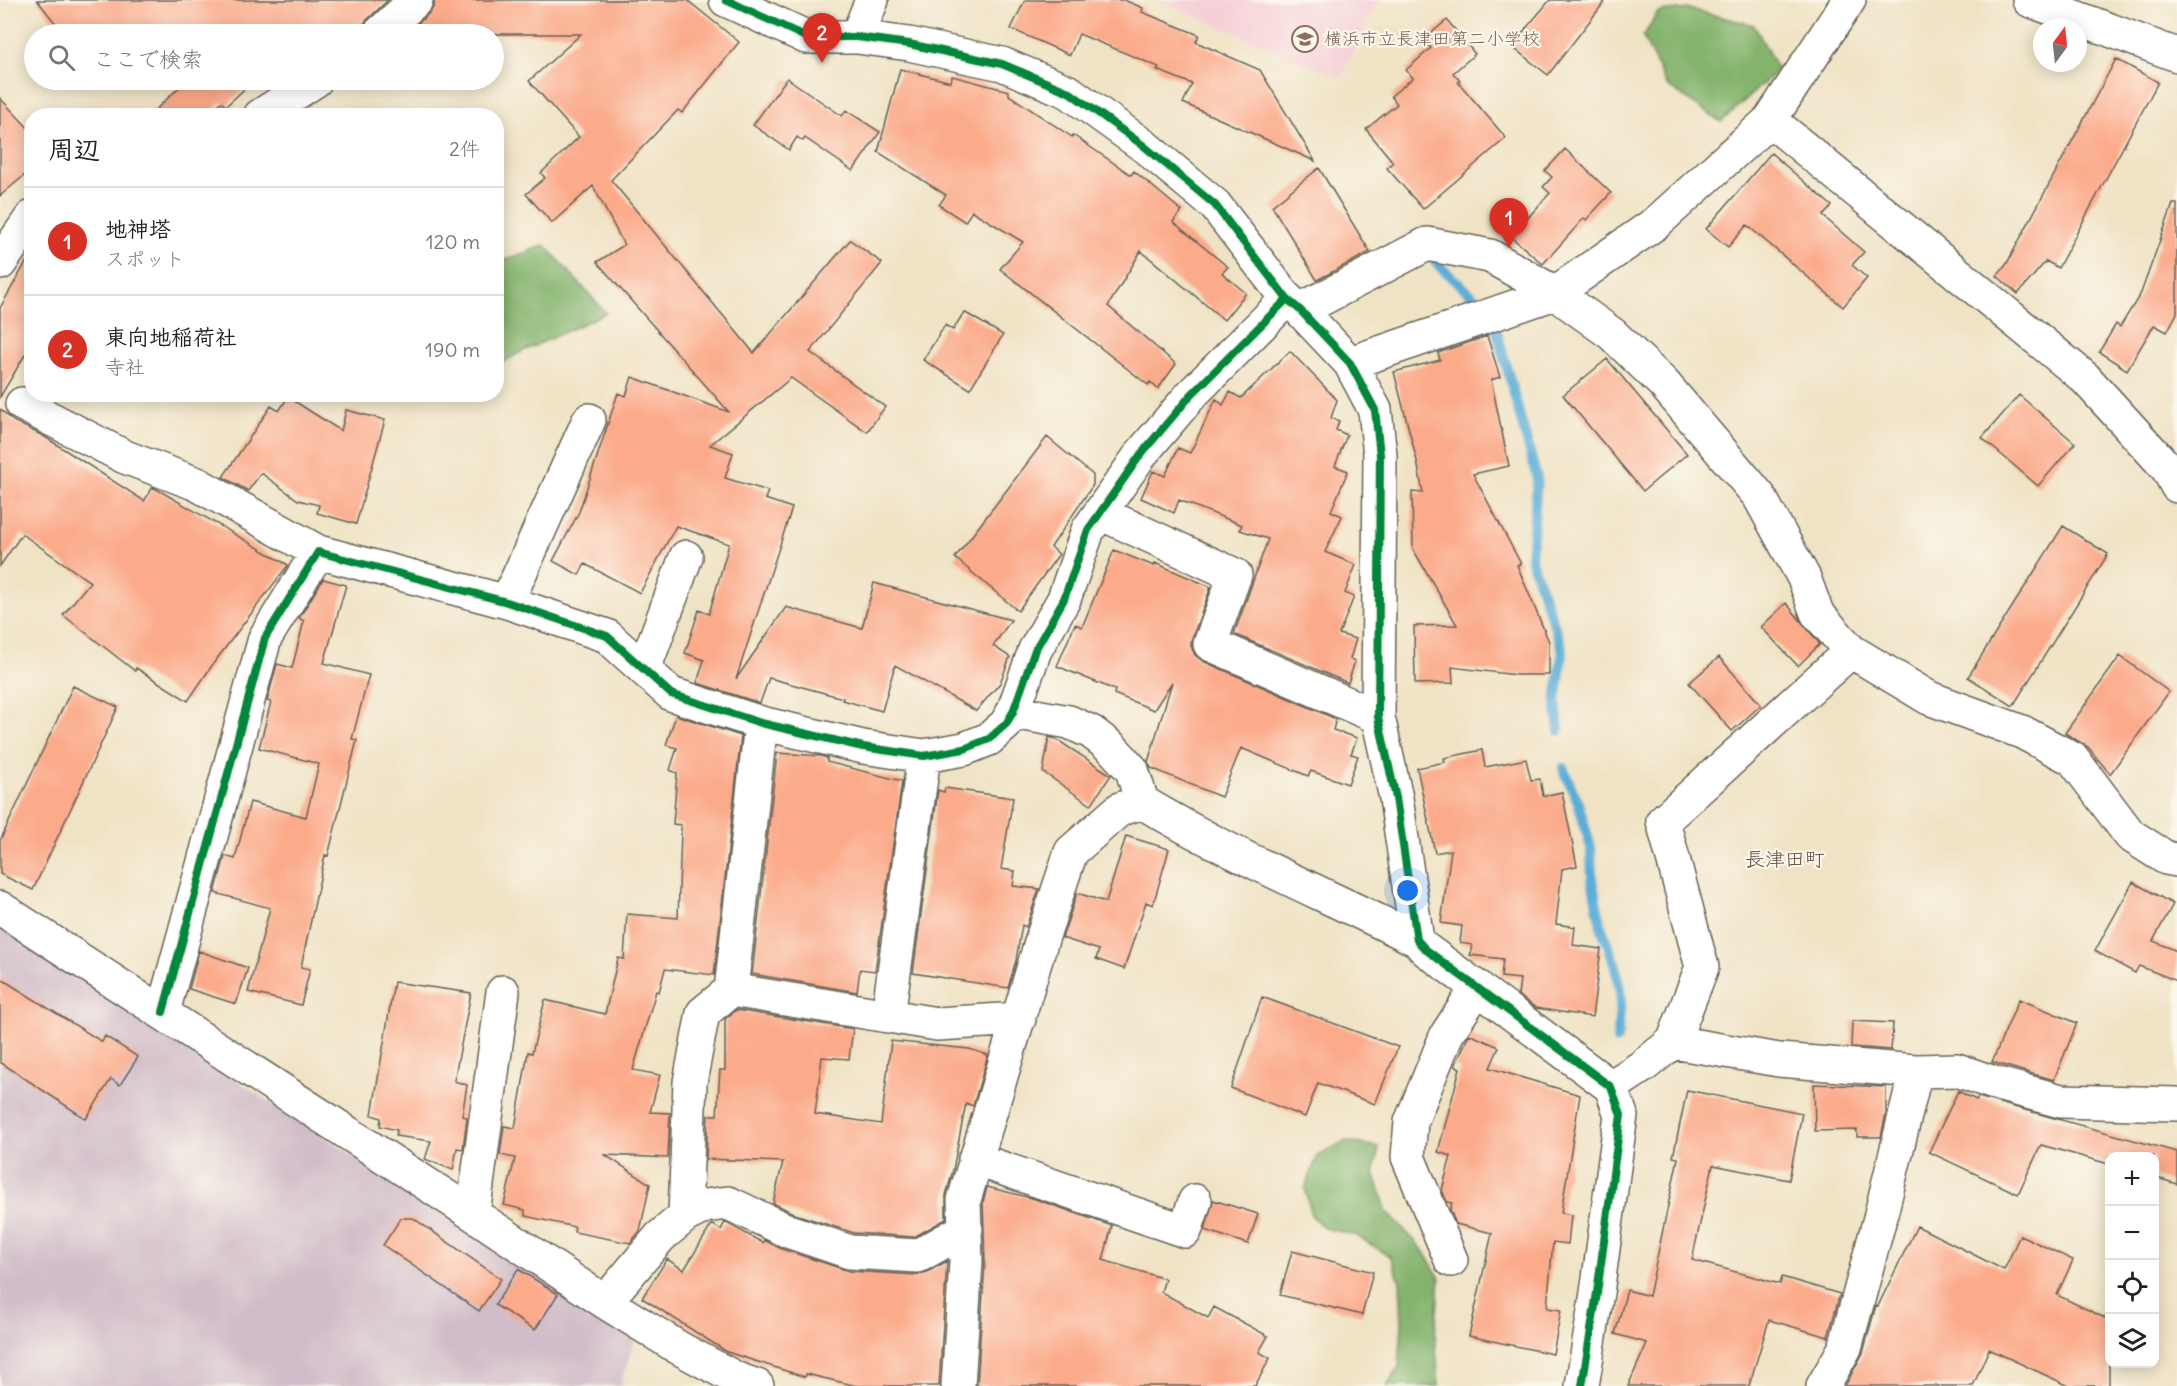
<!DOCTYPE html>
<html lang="ja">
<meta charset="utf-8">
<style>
body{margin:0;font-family:Delius,"Klee One",sans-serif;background:#f6f6f6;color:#222}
.controls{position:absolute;right:18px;bottom:18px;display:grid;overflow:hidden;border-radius:12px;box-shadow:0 3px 15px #0003}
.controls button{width:54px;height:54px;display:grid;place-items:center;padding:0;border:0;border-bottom:2px solid #e0e0e0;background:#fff;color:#222;font:30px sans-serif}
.compass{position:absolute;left:2033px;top:18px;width:54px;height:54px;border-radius:50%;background:#fff;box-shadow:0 3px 15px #0003;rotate:15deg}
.you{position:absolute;left:1408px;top:891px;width:21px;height:21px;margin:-15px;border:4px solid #fff;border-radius:50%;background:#1a73e8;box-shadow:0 0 0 9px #1a73e833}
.badge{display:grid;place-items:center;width:39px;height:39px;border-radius:50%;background:#d93025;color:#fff;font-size:20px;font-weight:700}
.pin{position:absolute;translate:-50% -50px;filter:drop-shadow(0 2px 3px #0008)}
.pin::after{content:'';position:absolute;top:32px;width:21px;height:18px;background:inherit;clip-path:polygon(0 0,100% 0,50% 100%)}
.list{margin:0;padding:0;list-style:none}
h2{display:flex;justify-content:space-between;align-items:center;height:78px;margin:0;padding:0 24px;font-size:26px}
h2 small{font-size:20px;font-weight:400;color:#767676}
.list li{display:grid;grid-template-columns:39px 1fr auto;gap:18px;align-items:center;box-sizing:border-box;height:108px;padding:0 24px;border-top:2px solid #e0e0e0}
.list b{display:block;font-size:22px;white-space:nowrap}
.list p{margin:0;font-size:20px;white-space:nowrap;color:#767676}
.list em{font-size:20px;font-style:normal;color:#767676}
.icon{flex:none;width:33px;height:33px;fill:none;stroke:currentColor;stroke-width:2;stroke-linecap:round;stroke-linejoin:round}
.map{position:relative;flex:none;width:2177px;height:1386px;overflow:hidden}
.search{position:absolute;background:#fff;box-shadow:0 3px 15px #0003;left:24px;top:24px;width:480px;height:66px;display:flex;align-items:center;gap:15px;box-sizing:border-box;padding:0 21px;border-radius:33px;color:#767676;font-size:22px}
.panel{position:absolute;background:#fff;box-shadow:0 3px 15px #0003;left:24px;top:108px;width:480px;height:294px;border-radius:24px}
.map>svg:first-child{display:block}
.built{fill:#f6cfd7}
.industrial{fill:#d1bdc9}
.forest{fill:#84b36d;stroke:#506844;stroke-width:1.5}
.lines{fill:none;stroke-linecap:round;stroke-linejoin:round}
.stream{stroke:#5cadd7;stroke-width:10}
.building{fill:#fbaa8a}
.minor-casing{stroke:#666257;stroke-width:36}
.minor{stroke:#fff;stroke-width:33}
.cycleway-casing{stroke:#fbf7ec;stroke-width:11}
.cycleway{stroke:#00873e;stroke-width:8}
.labels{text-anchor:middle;stroke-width:4.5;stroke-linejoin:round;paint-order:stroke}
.education-label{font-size:18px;fill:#785e54;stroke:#fbf7ec;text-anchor:start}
.neighbourhood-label{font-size:20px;fill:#6a4e42;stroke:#fbf7ec}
</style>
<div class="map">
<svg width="2177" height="1386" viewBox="0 0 2177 1386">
<rect width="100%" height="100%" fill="#fbf7ec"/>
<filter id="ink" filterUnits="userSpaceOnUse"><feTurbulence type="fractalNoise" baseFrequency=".0167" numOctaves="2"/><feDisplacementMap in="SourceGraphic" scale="12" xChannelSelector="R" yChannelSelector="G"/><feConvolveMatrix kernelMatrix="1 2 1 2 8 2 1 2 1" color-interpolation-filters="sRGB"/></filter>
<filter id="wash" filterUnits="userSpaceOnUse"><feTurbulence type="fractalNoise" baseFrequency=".008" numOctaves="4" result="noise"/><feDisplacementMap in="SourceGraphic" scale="24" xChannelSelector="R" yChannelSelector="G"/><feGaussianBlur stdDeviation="1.35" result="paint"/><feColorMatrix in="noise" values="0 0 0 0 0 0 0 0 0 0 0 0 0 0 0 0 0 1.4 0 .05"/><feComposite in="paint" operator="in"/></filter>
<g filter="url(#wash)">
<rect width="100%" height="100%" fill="#f0e3c5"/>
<!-- built -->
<path class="built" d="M 1158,0 L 1378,0 L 1341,78 Z"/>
<!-- industrial -->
<path class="industrial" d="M 0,927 L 635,1338 L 620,1386 L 0,1386 Z"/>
<!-- forest -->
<path class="forest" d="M 1689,9 L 1754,25 L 1778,70 L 1721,122 L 1667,86 L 1643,37 L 1658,12 Z
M 545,245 L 606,313 L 517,354 L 497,366 L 497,263 Z
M 1345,1141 L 1379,1147 L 1374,1173 L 1387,1212 L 1420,1246 L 1440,1278 L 1435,1334 L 1439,1386 L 1387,1386 L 1399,1367 L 1402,1323 L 1400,1282 L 1391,1257 L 1357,1236 L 1324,1228 L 1311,1215 L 1305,1188 L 1317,1156 Z"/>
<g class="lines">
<!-- stream -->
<path class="stream" d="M 1435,262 L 1473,296
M 1496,329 L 1537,478 L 1531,560 L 1563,650 L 1556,702 L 1559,731
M 1563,768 L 1578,802 L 1591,848 L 1592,879 L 1601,926 L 1616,967 L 1621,998 L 1617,1040"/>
</g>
<g id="blocks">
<!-- building -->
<path class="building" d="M 37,0 L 388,0 L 366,21 L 361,28 L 361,34 L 64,34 Z
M 434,0 L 687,0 L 739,42 L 682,113 L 678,110 L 611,180 L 754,353 L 850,240 L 882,263 L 810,352 L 885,407 L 867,432 L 791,378 L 710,445 L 733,453 L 725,478 L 768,491 L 765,499 L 792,508 L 736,679 L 786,607 L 862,628 L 874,583 L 1011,620 L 993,646 L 1010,657 L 1000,683 L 976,711 L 895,665 L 882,711 L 842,700 L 843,698 L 769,678 L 760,703 L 697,683 L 704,660 L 685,653 L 699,610 L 709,614 L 729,544 L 676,526 L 640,593 L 585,564 L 579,575 L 553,561 L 579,512 L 618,393 L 626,396 L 632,377 L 729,412 L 597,262 L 624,245 L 593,186 L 552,223 L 526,194 L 545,178 L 541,173 L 579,137 L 529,81 L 581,34 L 406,34 L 429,13 L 434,6 Z
M 1025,0 L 1124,0 L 1143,8 L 1142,12 L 1199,35 L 1196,42 L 1260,70 L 1315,161 L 1183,103 L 1192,84 L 1157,70 L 1159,67 L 1079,34 L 1070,55 L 1011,29 Z
M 1550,0 L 1606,0 L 1548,75 L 1511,46 Z
M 1447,20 L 1475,54 L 1453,73 L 1460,81 L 1458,82 L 1506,138 L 1423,209 L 1387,168 L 1393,162 L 1366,129 L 1397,104 L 1391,96 L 1413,78 L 1406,70 L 1431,48 L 1424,39 Z
M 2116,59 L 2158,82 L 2058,268 L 2046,261 L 2018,294 L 1997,276 L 2006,265 Z
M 900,69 L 951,82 L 952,76 L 1009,91 L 1009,95 L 1072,137 L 1073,135 L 1131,175 L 1134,171 L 1182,211 L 1173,222 L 1228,267 L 1222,273 L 1246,293 L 1224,320 L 1141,251 L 1108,306 L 1176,364 L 1158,389 L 1150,382 L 1148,385 L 1000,269 L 1023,242 L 972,211 L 965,222 L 939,205 L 946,195 L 878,152 Z
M 787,78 L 842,116 L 846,110 L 880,132 L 853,171 L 805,138 L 803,141 L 797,137 L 789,150 L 753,125 Z
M 187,80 L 254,80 L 226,106 L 221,102 L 207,116 L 149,116 Z
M 0,98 L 32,132 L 32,169 L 0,196 Z
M 1565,149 L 1611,193 L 1586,220 L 1584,218 L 1543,264 L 1511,237 L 1550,193 L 1543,187 L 1552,177 L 1545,171 Z
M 1771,153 L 1832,206 L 1823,216 L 1864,252 L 1852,265 L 1867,278 L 1843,307 L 1747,225 L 1728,247 L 1706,229 Z
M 1319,168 L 1370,252 L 1317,280 L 1272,206 Z
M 2173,204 L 2177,204 L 2177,313 L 2167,332 L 2154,325 L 2127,370 L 2099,352 L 2116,324 L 2120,327 L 2141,293 Z
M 32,252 L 32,343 L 0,397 L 0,308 Z
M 964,312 L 1003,335 L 970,389 L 923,360 L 945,325 L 953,330 Z
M 1487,336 L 1500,377 L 1491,380 L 1509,466 L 1473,474 L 1521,564 L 1517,565 L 1549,642 L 1549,675 L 1516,675 L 1452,667 L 1453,683 L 1415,684 L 1414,626 L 1457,625 L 1413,549 L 1412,492 L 1423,493 L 1417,461 L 1394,372 L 1440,360 L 1438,353 Z
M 1290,351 L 1337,400 L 1331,418 L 1339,421 L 1336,430 L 1347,435 L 1335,466 L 1348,471 L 1331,511 L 1342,516 L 1325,552 L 1356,565 L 1345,593 L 1354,597 L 1339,634 L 1356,639 L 1350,659 L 1355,661 L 1348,683 L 1234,634 L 1268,539 L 1240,530 L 1242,525 L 1179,500 L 1174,513 L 1141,498 L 1153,471 L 1165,476 L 1178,448 L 1190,453 L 1216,399 L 1223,405 L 1230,392 L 1241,398 Z
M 1607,359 L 1687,454 L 1643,491 L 1563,395 Z
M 2019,395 L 2075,443 L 2038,486 L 1982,438 Z
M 288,397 L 341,431 L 346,410 L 385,420 L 356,524 L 317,513 L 319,505 L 298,500 L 261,473 L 248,491 L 223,477 L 271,406 L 279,411 Z
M 0,409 L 13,421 L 45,437 L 144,501 L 153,487 L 288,565 L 213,664 L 188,701 L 136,668 L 135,671 L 63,615 L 90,582 L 22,534 L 0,566 Z
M 1047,437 L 1093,475 L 1093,485 L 1051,547 L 1059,554 L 1018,611 L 955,558 Z
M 2063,526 L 2108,554 L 2013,706 L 1968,677 Z
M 1114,550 L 1154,566 L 1155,563 L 1211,587 L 1192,638 L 1191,646 L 1195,655 L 1203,661 L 1336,719 L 1333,730 L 1357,738 L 1351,754 L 1358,756 L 1348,784 L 1311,771 L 1308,776 L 1241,748 L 1221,797 L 1151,768 L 1148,762 L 1172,682 L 1154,710 L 1114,694 L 1115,690 L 1057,666 L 1075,624 L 1082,627 Z
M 323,579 L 346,585 L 324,663 L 369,675 L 352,739 L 357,740 L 328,856 L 325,855 L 301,967 L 310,969 L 301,1005 L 248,992 L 270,908 L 215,893 L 225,856 L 235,859 L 250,802 L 306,817 L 319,764 L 259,748 L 271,702 L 267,701 L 277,664 L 292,668 L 304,621 L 299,618 Z
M 1786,603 L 1820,644 L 1798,666 L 1761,627 Z
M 2120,656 L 2169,692 L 2110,774 L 2088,747 L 2065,733 Z
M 1719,657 L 1761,705 L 1732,731 L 1689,683 Z
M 73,686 L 118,707 L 33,890 L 0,874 L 0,841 Z
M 676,715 L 741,736 L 714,975 L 665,969 L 659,992 L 656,991 L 633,1070 L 660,1075 L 650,1112 L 670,1113 L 668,1158 L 605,1155 L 650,1184 L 640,1231 L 630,1243 L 574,1232 L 575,1227 L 525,1216 L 525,1210 L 504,1205 L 515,1158 L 500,1155 L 504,1126 L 515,1128 L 528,1052 L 532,1053 L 545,1000 L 605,1014 L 618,958 L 624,959 L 627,914 L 678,918 L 681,832 L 681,825 L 673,824 L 677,773 L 670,770 L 677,748 L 666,745 Z
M 1049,737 L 1056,739 L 1111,775 L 1091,805 L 1043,772 Z
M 1482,750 L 1485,767 L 1526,759 L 1531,780 L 1540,779 L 1543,796 L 1562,792 L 1577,866 L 1562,869 L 1556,924 L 1575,927 L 1573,945 L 1601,949 L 1592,1017 L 1536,1008 L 1518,995 L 1520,979 L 1501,977 L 1503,959 L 1470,955 L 1472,945 L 1460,943 L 1462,926 L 1441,923 L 1451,850 L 1435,853 L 1417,768 L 1445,762 L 1444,758 Z
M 777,753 L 821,756 L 827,758 L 827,762 L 902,781 L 875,971 L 860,969 L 857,992 L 752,974 Z
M 945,788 L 1013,798 L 1001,869 L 1015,871 L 1013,886 L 1039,889 L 1026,927 L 1022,925 L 1016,960 L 1008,988 L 913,973 L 938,790 L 944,792 Z
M 1126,836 L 1169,849 L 1153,905 L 1146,902 L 1124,969 L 1096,959 L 1099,950 L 1062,938 L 1077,893 L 1106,902 Z
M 2133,882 L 2173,904 L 2153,941 L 2177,951 L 2177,981 L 2139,966 L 2135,973 L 2095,951 Z
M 199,951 L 248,968 L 236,1004 L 189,989 Z
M 0,978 L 102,1042 L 105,1036 L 138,1057 L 120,1085 L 111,1079 L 86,1119 L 0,1062 Z
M 394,982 L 471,993 L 454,1081 L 467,1085 L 462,1116 L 467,1117 L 463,1149 L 457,1148 L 453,1170 L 425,1159 L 431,1141 L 396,1136 L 397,1130 L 380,1126 L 381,1118 L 372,1115 Z
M 1262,997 L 1398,1047 L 1375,1104 L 1318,1083 L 1305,1117 L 1231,1088 Z
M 2019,999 L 2077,1023 L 2054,1080 L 1992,1062 Z
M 736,1010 L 853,1029 L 849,1059 L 822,1057 L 815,1114 L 881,1124 L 891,1041 L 969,1049 L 988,1055 L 973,1106 L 966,1103 L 953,1170 L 946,1195 L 946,1219 L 914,1237 L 854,1233 L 795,1214 L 773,1203 L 783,1162 L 706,1159 L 708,1115 L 717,1115 L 720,1070 L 725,1070 L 725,1019 Z
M 1852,1021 L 1893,1023 L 1891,1050 L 1851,1047 Z
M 1469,1034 L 1499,1047 L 1490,1068 L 1580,1095 L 1561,1213 L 1571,1215 L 1568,1244 L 1553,1242 L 1547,1308 L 1561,1310 L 1553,1354 L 1469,1336 L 1492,1233 L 1456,1224 L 1450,1210 L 1452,1203 L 1447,1202 L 1442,1190 L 1451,1156 L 1438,1152 L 1460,1068 L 1455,1066 Z
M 1814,1084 L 1886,1087 L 1886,1114 L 1881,1137 L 1857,1137 L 1857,1130 L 1815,1131 Z
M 1687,1090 L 1802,1113 L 1789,1180 L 1713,1165 L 1692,1260 L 1780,1284 L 1782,1277 L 1840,1294 L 1828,1337 L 1769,1320 L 1749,1386 L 1628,1386 L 1647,1343 L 1615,1334 L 1627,1290 L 1649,1296 L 1678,1158 L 1673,1157 Z
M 1958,1091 L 1976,1100 L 1978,1097 L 2177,1152 L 2177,1184 L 2154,1177 L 2154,1156 L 2109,1156 L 2109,1164 L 2041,1145 L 2018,1194 L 1929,1152 Z
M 987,1187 L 1035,1199 L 1112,1226 L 1103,1260 L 1165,1279 L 1161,1292 L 1208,1318 L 1214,1307 L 1268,1336 L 1259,1352 L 1270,1358 L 1255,1386 L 977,1386 L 985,1263 L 983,1202 Z
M 1213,1200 L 1258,1214 L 1248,1244 L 1205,1230 Z
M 401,1218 L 413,1218 L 501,1279 L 479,1311 L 383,1245 Z
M 725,1222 L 763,1243 L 764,1240 L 782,1249 L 849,1271 L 918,1275 L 927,1272 L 947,1261 L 939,1386 L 857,1386 L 806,1374 L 805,1377 L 727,1352 L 642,1298 L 667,1259 L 684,1270 L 712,1224 L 721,1230 Z
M 1917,1226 L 2004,1270 L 2020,1235 L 2073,1260 L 2057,1295 L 2109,1320 L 2109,1386 L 2069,1386 L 1989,1349 L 1973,1386 L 1845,1386 L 1863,1353 L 1876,1305 L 1878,1306 Z
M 1292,1251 L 1373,1272 L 1362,1315 L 1280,1295 Z
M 518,1269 L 558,1294 L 535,1330 L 495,1305 Z"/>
</g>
</g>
<g filter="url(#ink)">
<use href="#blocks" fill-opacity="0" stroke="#666257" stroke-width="1.5"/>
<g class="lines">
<defs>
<path id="minor" d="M 726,0 L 806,37 L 857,37 L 909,44 L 1002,64 L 1069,92 L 1144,146 L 1215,205 L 1287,299 L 1300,310 L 1350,363 L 1375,410 L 1380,455 L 1378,717 L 1396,798 L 1417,940 L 1425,949 L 1611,1087 L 1621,1115 L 1597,1293 L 1582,1386
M 2029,0 L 2177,55
M 379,34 L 416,0
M 857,37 L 872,0
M 260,116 L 316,80
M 1770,120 L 1849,0
M 0,263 L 32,217
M 1300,310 L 1427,244 L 1490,256 L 1555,293 L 1612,334 L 1664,384 L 1759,496 L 1804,578 L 1817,613 L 1851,651 L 1929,698 L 2022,732 L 2073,759 L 2130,835 L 2166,858 L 2177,860
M 1350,363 L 1555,293 L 1656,223 L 1770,120 L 2085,378 L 2168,469 L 2177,486
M 22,404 L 125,457 L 197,484 L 318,552
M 1100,513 L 1235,575 L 1210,644 L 1378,717
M 507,602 L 589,420
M 644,669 L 686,557
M 1013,712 L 1069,722 L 1091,732 L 1111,747 L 1132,770 L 1142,802 C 1230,855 1325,894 1417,940
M 0,908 L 473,1214 L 605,1302 L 679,1348 L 737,1379 L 757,1386
M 731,990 L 761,723
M 163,1012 L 265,638 L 318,552 L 507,602 L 607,636 L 671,694 L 761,723 L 863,747 L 924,756 L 964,749 L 989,739 L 1006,724 L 1013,712 L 1035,650 L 1064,599 L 1088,530 L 1141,454 L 1191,395 L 1287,299
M 888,1016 L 924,756
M 1673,1042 L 1779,1060 L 1916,1071
M 1611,1087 L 1643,1066 L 1673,1042 L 1702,967 L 1663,821 L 1851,651
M 975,1159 L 1185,1231 L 1195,1201
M 473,1214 L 503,992
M 685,1216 L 705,1206 L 728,1203 L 788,1231 L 850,1252 L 918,1256 L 966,1229
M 1451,1260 L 1408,1157 L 1411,1122 L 1447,1034 L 1478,987
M 605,1302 L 660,1237 L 685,1216 L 690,1082 L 703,1013 L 731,990 L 937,1024 L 1019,1019
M 958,1386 L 966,1262 L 964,1200 L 1042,939 L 1071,852 L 1120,809 L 1142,802
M 1823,1386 L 1845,1348 L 1880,1218 L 1916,1071 L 1957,1070 L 1994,1083 L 2061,1101 L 2177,1104"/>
</defs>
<!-- minor casing -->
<use href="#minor" class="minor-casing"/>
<!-- minor -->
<use href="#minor" class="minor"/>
<defs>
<path id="cycleway" d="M 726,0 L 806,37 L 857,37 L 909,44 L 1002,64 L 1069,92 L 1144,146 L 1215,205 L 1287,299 L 1300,310 L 1350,363 L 1375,410 L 1380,455 L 1378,717 L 1396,798 L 1417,940 L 1425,949 L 1611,1087 L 1621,1115 L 1597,1293 L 1582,1386
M 163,1012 L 265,638 L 318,552 L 507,602 L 607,636 L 671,694 L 761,723 L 863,747 L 924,756 L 964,749 L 989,739 L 1006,724 L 1013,712 L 1035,650 L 1064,599 L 1088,530 L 1141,454 L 1191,395 L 1287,299"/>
</defs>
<!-- cycleway casing -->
<use href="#cycleway" class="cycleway-casing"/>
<!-- cycleway -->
<use href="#cycleway" class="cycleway"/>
</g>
</g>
<!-- icons -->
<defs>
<symbol id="school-ring" viewBox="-11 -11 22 22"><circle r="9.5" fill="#fbf7ec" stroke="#8d6e63" stroke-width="1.5"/><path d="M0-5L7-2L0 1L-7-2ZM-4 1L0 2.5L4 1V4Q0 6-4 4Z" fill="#8d6e63"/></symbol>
</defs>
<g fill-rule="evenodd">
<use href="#school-ring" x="1290" y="24" width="30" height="30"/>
</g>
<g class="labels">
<!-- education labels -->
<g class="education-label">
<text x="1324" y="45">横浜市立長津田第二小学校</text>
</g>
<!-- neighbourhood labels -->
<g class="neighbourhood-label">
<text x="1785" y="866">長津田町</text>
</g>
</g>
</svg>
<div class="controls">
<button>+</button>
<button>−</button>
<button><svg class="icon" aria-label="locate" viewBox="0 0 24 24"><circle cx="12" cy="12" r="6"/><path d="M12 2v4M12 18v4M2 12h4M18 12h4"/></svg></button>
<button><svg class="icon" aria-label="layers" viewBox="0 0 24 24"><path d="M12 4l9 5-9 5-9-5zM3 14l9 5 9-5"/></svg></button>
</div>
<svg class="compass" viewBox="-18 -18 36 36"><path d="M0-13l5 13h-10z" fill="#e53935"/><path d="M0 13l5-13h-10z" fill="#767676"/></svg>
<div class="you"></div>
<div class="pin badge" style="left:1509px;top:248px">1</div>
<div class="pin badge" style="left:822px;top:63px">2</div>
<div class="search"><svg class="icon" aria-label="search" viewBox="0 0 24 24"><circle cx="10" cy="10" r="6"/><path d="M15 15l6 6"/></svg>ここで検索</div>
<section class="panel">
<h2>周辺<small>2件</small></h2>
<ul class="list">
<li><span class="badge">1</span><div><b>地神塔</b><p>スポット</p></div><em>120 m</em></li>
<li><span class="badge">2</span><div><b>東向地稲荷社</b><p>寺社</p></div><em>190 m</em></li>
</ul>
</section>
</div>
